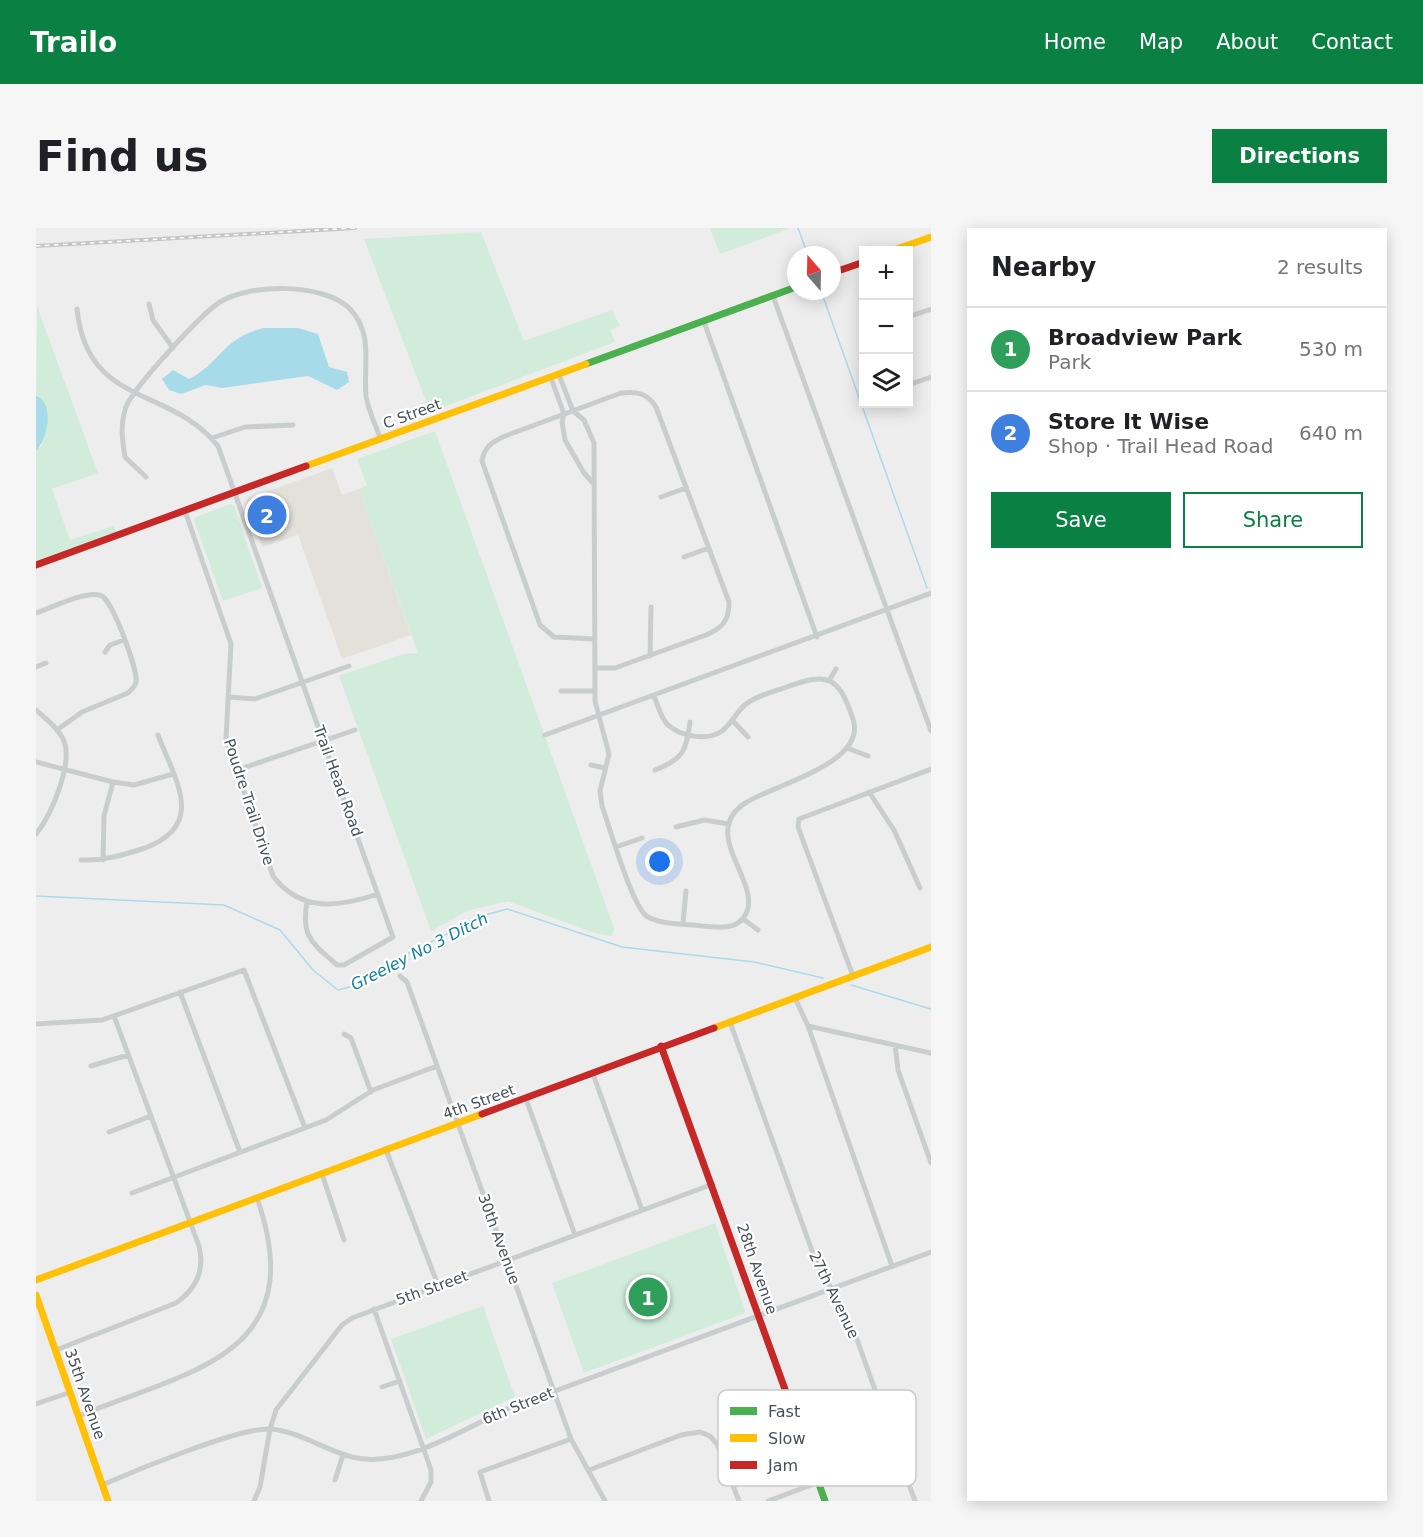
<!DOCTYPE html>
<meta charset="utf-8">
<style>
body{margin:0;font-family:"DejaVu Sans",sans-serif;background:#f6f6f6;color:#202124}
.controls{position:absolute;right:18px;top:18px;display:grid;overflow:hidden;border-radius:0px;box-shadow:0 3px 15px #0003}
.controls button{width:54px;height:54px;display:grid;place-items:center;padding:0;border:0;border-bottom:2px solid #e0e0e0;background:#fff;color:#202124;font:30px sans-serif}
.compass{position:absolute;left:751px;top:18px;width:54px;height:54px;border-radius:50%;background:#fff;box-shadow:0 3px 15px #0003;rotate:340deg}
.you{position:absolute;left:624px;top:634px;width:21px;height:21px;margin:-15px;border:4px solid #fff;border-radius:50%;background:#1a73e8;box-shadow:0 0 0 9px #1a73e833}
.badge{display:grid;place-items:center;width:39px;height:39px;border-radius:50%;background:#0b8043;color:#fff;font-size:20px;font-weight:700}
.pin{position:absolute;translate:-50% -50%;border:3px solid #fff;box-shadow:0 2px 6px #0006}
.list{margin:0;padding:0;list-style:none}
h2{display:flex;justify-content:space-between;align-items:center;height:78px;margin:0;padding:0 24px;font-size:26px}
h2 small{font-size:20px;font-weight:400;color:#757577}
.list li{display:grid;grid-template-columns:39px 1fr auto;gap:18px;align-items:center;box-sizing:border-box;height:84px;padding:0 24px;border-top:2px solid #e0e0e0}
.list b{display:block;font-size:22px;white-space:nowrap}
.list p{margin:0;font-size:20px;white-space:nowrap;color:#757577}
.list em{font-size:20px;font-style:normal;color:#757577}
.actions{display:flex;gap:12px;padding:18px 24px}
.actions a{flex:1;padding:14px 0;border:2px solid #0b8043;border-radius:0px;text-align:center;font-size:21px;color:#0b8043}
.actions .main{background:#0b8043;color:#fff}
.icon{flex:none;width:33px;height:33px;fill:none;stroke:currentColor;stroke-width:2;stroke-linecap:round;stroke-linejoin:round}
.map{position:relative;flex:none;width:895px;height:1273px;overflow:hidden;border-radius:0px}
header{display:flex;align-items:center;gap:36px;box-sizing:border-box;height:84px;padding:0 30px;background:#0b8043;color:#fff}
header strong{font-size:28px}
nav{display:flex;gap:33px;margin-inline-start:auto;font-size:21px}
.intro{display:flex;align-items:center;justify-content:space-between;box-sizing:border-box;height:144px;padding:0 36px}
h1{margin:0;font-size:42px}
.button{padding:15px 27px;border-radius:0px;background:#0b8043;color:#fff;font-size:21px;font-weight:700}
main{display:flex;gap:36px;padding:0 36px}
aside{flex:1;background:#fff;border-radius:0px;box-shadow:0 3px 15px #0003}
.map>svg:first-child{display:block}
.commercial{fill:#e4e1db}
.green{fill:#d2ecdc}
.water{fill:#a8dbea}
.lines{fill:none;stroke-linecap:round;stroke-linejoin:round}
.stream{stroke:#a8dbea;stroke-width:1.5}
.street{stroke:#cacdce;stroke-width:5}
.fast{stroke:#4caf50;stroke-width:7}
.slow{stroke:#ffc107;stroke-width:7}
.jam{stroke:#c62828;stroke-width:7}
.rail-casing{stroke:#c4c6c8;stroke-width:4}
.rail{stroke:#fff;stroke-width:1.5;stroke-dasharray:4.5;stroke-linecap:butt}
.labels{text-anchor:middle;stroke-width:4.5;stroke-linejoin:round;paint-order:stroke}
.street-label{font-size:15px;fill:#465059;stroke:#fff}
.water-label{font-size:16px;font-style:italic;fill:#1180a1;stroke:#fff}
.key{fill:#fff;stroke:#c8cacd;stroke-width:1.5}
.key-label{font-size:16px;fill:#465059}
</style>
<header>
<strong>Trailo</strong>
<nav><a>Home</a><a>Map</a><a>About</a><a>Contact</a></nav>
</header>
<div class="intro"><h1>Find us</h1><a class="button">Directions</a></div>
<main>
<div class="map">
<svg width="895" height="1273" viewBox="0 0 895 1273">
<rect width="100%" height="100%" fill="#eeeded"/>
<!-- commercial -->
<path class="commercial" d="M 296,240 L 306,267 L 323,261 L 375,407 L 306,431 L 262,307 L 226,319 L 209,276 L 213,270 Z"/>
<!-- green -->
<path class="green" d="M 674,0 L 755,0 L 684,26 Z
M 445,4 L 488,113 L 576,82 L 584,98 L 574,102 L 579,114 L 394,184 L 328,11 Z
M 1,78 L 62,245 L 16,261 L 34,312 L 78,298 L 81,304 L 0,333 L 0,223 L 6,217 L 4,168 L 0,167 Z
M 399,203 L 578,700 L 576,708 L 558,705 L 472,673 L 431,683 L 395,703 L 303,448 L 367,426 L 382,425 L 323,261 L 331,257 L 321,231 Z
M 194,276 L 198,278 L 226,360 L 187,373 L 158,292 L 160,289 Z
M 679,995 L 709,1082 L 707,1086 L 548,1145 L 516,1055 Z
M 447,1078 L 479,1169 L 390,1211 L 355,1111 Z"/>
<!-- water -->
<path class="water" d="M 228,100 L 262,100 L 282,106 L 293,139 L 311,144 L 313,154 L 301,162 L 272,148 L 186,160 L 170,157 L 145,166 L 133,162 L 126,151 L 137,142 L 153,151 C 186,134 186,110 228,100 Z
M 0,167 C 19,176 12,210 0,223 Z"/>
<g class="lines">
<!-- stream -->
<path class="stream" d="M 762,0 L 772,27
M 785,63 L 891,360
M 0,668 L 188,677 L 244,702 L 277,742 L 302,762 L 321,757 L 347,738 L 449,687 L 471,681 L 586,719 L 718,734 L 787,750
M 815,757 L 895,781"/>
<!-- street -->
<path class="street" d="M 737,68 L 895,503
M 113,76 L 117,92 L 137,120
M 41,81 C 51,180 134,157 182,218 L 357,709 L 308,737 L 301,737 C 275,714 265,709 271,673
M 872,89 L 895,81
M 668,94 L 781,409
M 523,147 L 537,183 L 548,192 L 558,215 L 559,473 L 573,526 L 564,563 L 566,578 C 573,597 597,682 612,689 C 627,697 650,696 666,698 C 680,699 698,703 708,689 C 731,657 659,605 711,574 C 738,557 832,535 817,491 C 802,446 791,444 748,460 C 736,464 720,468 710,476 C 701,483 696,495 686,503 C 672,513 644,509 631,496 C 624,488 622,477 618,468
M 515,150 L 528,186 L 526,194 L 529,212 L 548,245 L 556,254
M 872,157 L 895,149
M 176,210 L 209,199 L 257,197
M 110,249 L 89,229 C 86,211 84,196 90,179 C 97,160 166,85 184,74 C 214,55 289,55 314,81 C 338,106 327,138 330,168 C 332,182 340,198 345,212
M 625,269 L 650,260
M 149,283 L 195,416 L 190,511 L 237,648 C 265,685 303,679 342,666
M 648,329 L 673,320
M 0,385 C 15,380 53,361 66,368 C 77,374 102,442 100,454 C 99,459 95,462 92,465 L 46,484 L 21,502
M 558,411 L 518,409 L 504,397 L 446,233 C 448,219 456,214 469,208 L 585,165 C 601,163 611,165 620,179 L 693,374 C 693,392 687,400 670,407 L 579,440 L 559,440
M 69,424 L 74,417 L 88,412
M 614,428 L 615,379
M 0,439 L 10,435
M 794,451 L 800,441
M 525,463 L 559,463
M 193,469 L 219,471 L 313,438
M 0,482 C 10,491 23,501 28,513 C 37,536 15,588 0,606
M 696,492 L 712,509
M 509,507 L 895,365
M 811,520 L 832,528
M 0,534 L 77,554 L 98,557 L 137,546
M 555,537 L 569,540
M 201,542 L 319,502
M 619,542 C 647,531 650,524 654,494
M 833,564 L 858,602 L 884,660
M 640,599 L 668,592 L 693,596
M 580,619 L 606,610
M 45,632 C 68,633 87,627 109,620 C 171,597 139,552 122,507
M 67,632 L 68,588 L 77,554
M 707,691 L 722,702
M 647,695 L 650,663
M 364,748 L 371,754 L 535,1211 L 569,1273
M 817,748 L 762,599 L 763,591 L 895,541
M 144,764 L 204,924
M 759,770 L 772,798 L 856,1038
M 694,794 L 780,1034 L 804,1075 L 819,1106 L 879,1273
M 0,796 L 66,792 L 208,742 L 269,900
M 772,798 L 895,825
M 308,806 L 315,810 L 335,864
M 859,817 L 862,842 L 895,935
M 55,838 L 92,827
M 557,846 L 606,982
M 490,871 L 539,1007
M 73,904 L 115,888
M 350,922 L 402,1057
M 286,946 L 308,1012
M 96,965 L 290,892 L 337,862 L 401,838
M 338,1081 L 395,1242 L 395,1254 L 385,1273
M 20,1122 L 140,1075 C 160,1061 169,1042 163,1018 L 78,788
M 346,1159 L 364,1153
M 0,1176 L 35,1164
M 43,1188 C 154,1142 276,1128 221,970
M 553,1242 L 645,1207 L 664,1204 L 674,1208 L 681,1216 L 703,1273
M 299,1252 L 307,1227
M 66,1257 C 98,1243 204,1199 234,1201 C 263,1203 288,1222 316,1229 C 366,1242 429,1200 473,1180 L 895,1024
M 218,1273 L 224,1259 L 234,1201 L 240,1182 L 306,1097 L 316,1090 L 677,956
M 453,1273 L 444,1244 L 535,1211
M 732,1273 L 861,1225"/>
<!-- fast -->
<path class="fast" d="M 550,136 L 760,59
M 755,1178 L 789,1273"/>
<!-- slow -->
<path class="slow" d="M 858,22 L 895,9
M 270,238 L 550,136
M 678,800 L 895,719
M 0,1052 L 446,886
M 0,1067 L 72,1273"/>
<!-- jam -->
<path class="jam" d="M 796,45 L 828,34
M 0,337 L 270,238
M 625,818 L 755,1178
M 446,886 L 678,800"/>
<defs>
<path id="rail" d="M 0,18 L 319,0"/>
</defs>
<!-- rail casing -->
<use href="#rail" class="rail-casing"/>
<!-- rail -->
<use href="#rail" class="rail"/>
</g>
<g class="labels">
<!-- street labels -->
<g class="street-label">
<text transform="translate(376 186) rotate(-20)" y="5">C Street</text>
<text transform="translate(302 553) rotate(70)" y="5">Trail Head Road</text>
<text transform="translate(213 574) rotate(72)" y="5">Poudre Trail Drive</text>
<text transform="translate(443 874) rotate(-20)" y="5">4th Street</text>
<text transform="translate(463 1011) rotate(70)" y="5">30th Avenue</text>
<text transform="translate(721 1041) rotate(71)" y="5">28th Avenue</text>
<text transform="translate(396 1060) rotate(-20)" y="5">5th Street</text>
<text transform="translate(798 1067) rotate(64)" y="5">27th Avenue</text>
<text transform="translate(49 1166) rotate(71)" y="5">35th Avenue</text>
<text transform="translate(482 1178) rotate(-22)" y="5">6th Street</text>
</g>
<!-- water labels -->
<g class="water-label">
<text transform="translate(383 723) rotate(-27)" y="6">Greeley No 3 Ditch</text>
</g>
</g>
<!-- legend -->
<rect x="682" y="1162" width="198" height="96" rx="9" class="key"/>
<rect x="694" y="1179" width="27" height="8" fill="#4caf50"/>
<rect x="694" y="1206" width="27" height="8" fill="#ffc107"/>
<rect x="694" y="1233" width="27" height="8" fill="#c62828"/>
<g class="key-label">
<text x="732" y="1189">Fast</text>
<text x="732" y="1216">Slow</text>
<text x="732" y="1243">Jam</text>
</g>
</svg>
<div class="controls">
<button>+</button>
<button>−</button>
<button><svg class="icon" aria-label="layers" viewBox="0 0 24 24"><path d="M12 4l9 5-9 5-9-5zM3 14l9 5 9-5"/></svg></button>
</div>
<svg class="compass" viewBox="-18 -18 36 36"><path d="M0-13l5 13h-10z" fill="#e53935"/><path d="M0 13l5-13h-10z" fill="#757577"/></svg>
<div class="you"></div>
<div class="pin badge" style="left:612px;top:1069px;background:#2e9e5b">1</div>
<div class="pin badge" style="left:231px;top:287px;background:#3f7fe0">2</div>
</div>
<aside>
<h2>Nearby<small>2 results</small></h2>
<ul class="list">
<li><span class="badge" style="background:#2e9e5b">1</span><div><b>Broadview Park</b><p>Park</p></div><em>530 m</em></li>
<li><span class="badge" style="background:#3f7fe0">2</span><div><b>Store It Wise</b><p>Shop · Trail Head Road</p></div><em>640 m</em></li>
</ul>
<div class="actions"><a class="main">Save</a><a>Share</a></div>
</aside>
</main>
